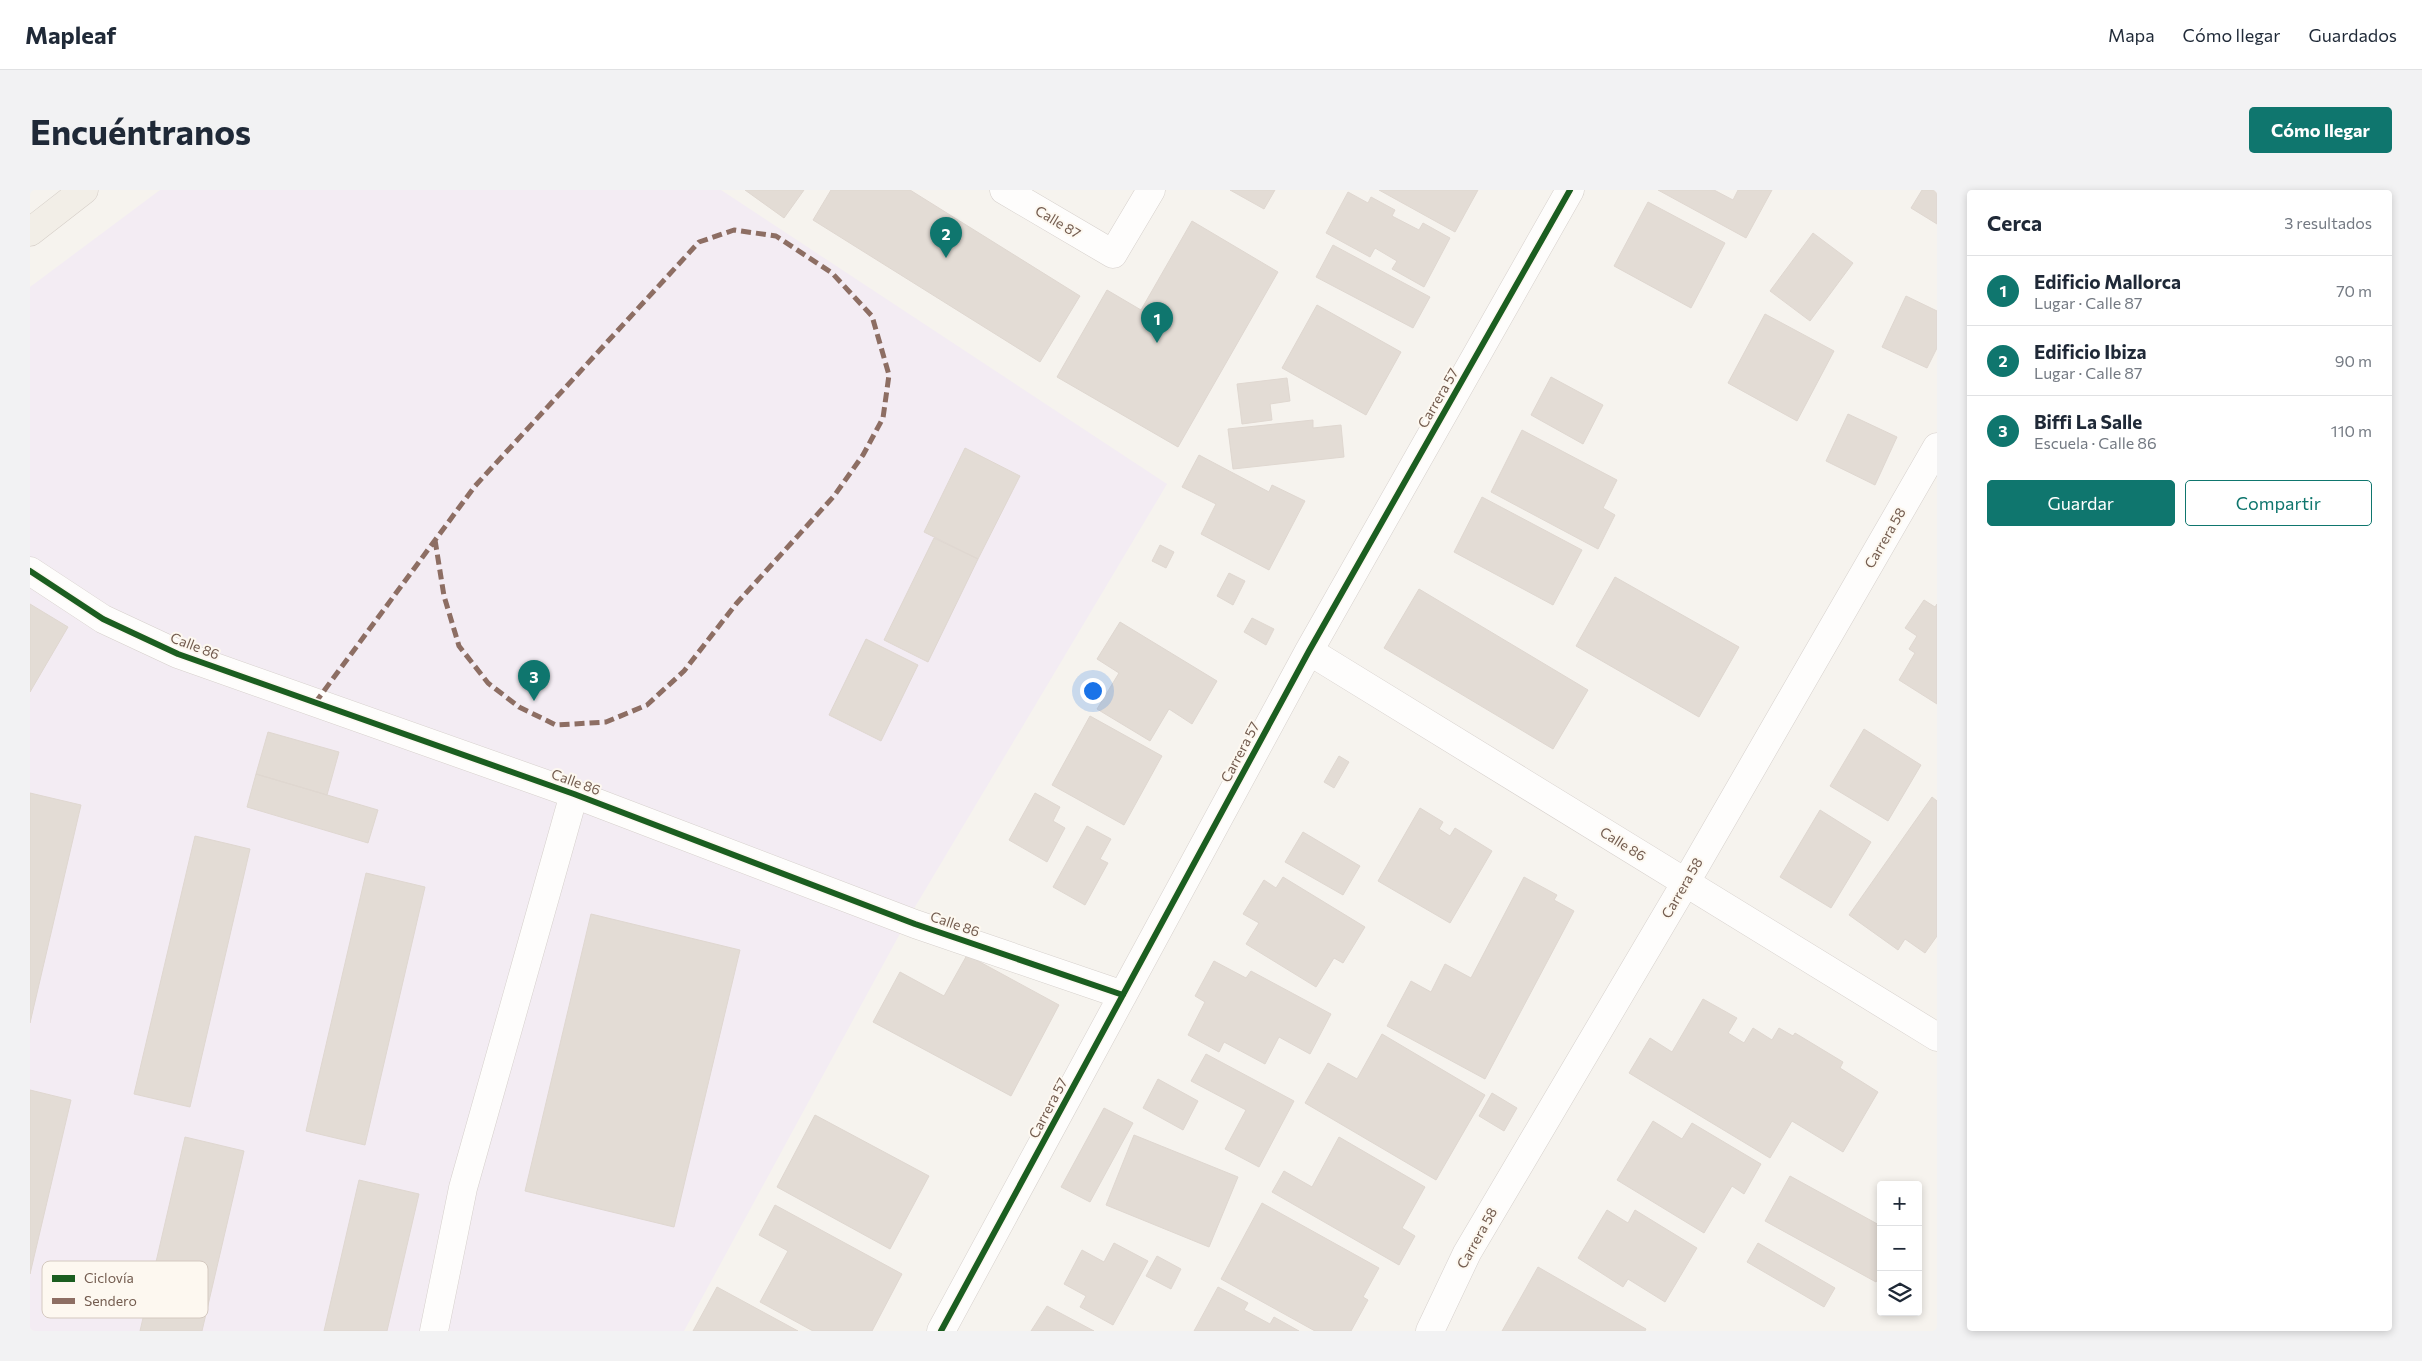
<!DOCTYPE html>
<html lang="es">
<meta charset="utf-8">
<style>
body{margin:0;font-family:Commissioner,sans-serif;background:#f2f2f3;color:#1f2937}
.controls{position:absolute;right:15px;bottom:15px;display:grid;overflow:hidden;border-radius:5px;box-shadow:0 2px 8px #0003}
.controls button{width:45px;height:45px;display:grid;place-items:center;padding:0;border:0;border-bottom:1px solid #e0e1e3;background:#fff;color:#1f2937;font:25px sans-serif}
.you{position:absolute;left:1062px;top:500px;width:18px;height:18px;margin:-12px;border:4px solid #fff;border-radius:50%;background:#1a73e8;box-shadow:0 0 0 8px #1a73e833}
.badge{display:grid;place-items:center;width:32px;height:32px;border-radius:50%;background:#0f766e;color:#fff;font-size:16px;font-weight:700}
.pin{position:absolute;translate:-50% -41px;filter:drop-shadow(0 1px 2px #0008)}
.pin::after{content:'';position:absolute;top:26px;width:18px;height:15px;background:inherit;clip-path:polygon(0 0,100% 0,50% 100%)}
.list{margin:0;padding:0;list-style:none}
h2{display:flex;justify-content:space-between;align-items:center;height:65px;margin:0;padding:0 20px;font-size:21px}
h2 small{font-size:16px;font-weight:400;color:#747a83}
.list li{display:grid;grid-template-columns:32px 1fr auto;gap:15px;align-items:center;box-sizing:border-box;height:70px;padding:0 20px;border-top:1px solid #e0e1e3}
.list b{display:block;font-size:19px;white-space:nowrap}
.list p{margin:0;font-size:16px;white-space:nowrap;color:#747a83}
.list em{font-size:16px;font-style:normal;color:#747a83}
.actions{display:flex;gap:10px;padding:15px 20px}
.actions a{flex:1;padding:11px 0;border:1px solid #0f766e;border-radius:5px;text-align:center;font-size:18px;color:#0f766e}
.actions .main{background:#0f766e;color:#fff}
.icon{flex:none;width:28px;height:28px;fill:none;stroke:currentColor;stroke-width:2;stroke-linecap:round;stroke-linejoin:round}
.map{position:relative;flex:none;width:1907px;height:1141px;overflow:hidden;border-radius:5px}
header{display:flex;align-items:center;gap:30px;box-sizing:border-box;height:70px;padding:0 25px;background:#fff;border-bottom:1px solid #e0e1e3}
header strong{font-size:24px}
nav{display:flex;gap:28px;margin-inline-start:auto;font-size:18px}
.intro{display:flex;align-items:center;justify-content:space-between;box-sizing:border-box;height:120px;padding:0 30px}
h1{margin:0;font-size:35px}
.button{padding:12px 22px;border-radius:5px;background:#0f766e;color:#fff;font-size:18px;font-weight:700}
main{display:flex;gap:30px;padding:0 30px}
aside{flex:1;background:#fff;border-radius:5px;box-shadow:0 2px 8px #0003}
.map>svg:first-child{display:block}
.education{fill:#f3ecf3}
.building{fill:#e3dcd5;stroke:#dfd7d0}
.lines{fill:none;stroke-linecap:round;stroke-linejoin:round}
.minor-casing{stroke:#d6d0cc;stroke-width:29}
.major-casing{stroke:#d5cec8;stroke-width:29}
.minor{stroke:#fefdfc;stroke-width:28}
.major{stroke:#f2eee7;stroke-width:28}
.quiet{stroke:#8d6e63;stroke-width:5;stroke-dasharray:10 5;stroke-linecap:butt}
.cycleway-casing{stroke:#fdf8f0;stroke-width:9}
.cycleway{stroke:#1b5e20;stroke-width:6}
.labels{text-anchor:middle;stroke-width:4;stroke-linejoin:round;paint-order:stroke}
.street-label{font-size:14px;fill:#735c4f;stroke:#fdf8f0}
.key{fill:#fdf8f0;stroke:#d4c9c0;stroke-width:1}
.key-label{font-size:14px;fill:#735c4f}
</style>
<header>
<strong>Mapleaf</strong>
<nav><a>Mapa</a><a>Cómo llegar</a><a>Guardados</a></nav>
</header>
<div class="intro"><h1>Encuéntranos</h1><a class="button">Cómo llegar</a></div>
<main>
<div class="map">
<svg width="1907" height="1141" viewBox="0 0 1907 1141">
<rect width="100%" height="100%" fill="#f6f3ee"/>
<!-- education -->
<path class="education" d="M 130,0 L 691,0 L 1137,294 L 879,727 L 654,1141 L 0,1141 L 0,97 Z"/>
<!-- building -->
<path class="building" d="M 715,0 L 774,0 L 754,28 Z
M 801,0 L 880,0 L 1050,106 L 1010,172 L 783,30 Z
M 1200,0 L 1245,0 L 1234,19 Z
M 1349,0 L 1448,0 L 1425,42 Z
M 1628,0 L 1684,0 L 1703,10 L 1708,0 L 1742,0 L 1716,48 Z
M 1892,0 L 1907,0 L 1907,34 L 1881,18 Z
M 1318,2 L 1338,13 L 1341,7 L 1365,20 L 1362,26 L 1389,40 L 1393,33 L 1420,48 L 1394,97 L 1362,79 L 1367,71 L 1345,58 L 1340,67 L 1296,43 Z
M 1618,12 L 1695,53 L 1661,118 L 1584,76 Z
M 1162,31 L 1248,82 L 1148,257 L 1027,187 L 1077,100 L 1111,120 Z
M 1783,43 L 1823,73 L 1780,131 L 1740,101 Z
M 1303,55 L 1400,107 L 1383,138 L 1286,87 Z
M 1876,106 L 1907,121 L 1907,158 L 1897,178 L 1852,157 Z
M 1287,115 L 1371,162 L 1336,225 L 1252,178 Z
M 1735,124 L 1804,161 L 1767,231 L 1698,193 Z
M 1521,187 L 1573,215 L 1553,254 L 1501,225 Z
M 1257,188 L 1260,211 L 1240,214 L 1242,230 L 1212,234 L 1207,194 Z
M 1818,224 L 1867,247 L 1845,295 L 1796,271 Z
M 1283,230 L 1283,238 L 1311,235 L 1314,267 L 1203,279 L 1198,239 Z
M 1492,240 L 1587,290 L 1573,318 L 1585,325 L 1568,359 L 1461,302 Z
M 935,258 L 990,286 L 948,369 L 894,342 Z
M 1169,265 L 1239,302 L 1242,295 L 1275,311 L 1239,380 L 1171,344 L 1186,314 L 1152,297 Z
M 1452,307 L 1552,360 L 1523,415 L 1424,362 Z
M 904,348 L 948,369 L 898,472 L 854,450 Z
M 1130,355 L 1144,362 L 1136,378 L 1122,371 Z
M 1199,383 L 1215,391 L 1203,415 L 1187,406 Z
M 1585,387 L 1709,457 L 1669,527 L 1546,456 Z
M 1389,399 L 1558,500 L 1523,559 L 1354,458 Z
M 1894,410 L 1905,417 L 1907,414 L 1907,514 L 1869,490 L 1885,463 L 1879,459 L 1887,446 L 1875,438 Z
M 0,414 L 38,437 L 0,502 Z
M 1222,428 L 1244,439 L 1236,455 L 1214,442 Z
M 1090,432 L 1187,491 L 1162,534 L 1139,519 L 1120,551 L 1067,519 L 1089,483 L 1067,469 Z
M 836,449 L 888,475 L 851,551 L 799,525 Z
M 1060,526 L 1132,566 L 1094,635 L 1022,595 Z
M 1834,539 L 1891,575 L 1858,631 L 1800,596 Z
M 238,542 L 309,562 L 297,605 L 226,584 Z
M 1309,566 L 1319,572 L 1304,598 L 1294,592 Z
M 226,584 L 348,620 L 338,653 L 217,617 Z
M 0,603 L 51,615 L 0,833 Z
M 1005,603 L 1030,617 L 1023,631 L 1035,638 L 1017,672 L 979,650 Z
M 1902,607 L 1907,611 L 1907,746 L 1895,763 L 1875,749 L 1868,760 L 1819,725 Z
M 1390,618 L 1413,632 L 1409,639 L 1420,646 L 1425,638 L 1462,661 L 1420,733 L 1348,691 Z
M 1790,620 L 1841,652 L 1801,718 L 1750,687 Z
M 1057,636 L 1081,649 L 1070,669 L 1078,673 L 1055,715 L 1023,697 Z
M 1273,642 L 1330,676 L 1313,705 L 1255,672 Z
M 165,646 L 220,659 L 160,917 L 104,904 Z
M 336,683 L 395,697 L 335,955 L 276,941 Z
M 1253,687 L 1335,737 L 1313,773 L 1304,768 L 1286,797 L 1216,754 L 1229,733 L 1213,724 L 1234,690 L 1246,698 Z
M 1494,687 L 1527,705 L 1524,710 L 1544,721 L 1455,889 L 1357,836 L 1381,791 L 1401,802 L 1415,774 L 1441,788 Z
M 561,724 L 710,760 L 644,1037 L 495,1001 Z
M 937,765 L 1029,815 L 981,906 L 843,832 L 870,782 L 914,806 Z
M 1184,771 L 1216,788 L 1221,781 L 1301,824 L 1280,864 L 1249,847 L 1235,874 L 1194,852 L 1189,862 L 1158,845 L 1175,812 L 1165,806 Z
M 1673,809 L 1707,828 L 1698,843 L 1714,853 L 1723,838 L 1742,850 L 1749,838 L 1763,846 L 1765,843 L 1813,872 L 1810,878 L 1848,902 L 1813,962 L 1762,931 L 1740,968 L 1599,883 L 1620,848 L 1642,862 Z
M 1352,844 L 1455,905 L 1406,990 L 1275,913 L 1298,873 L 1327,889 Z
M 1176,864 L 1264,911 L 1229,977 L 1195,959 L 1216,920 L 1161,891 Z
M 1128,889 L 1168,911 L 1153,940 L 1113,918 Z
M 0,900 L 41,910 L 0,1084 Z
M 1462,903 L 1487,918 L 1474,941 L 1449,926 Z
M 1074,918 L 1103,933 L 1060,1012 L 1031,997 Z
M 785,925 L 899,986 L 860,1059 L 747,997 Z
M 1623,931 L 1652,949 L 1662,933 L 1731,974 L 1714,1004 L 1702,996 L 1674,1043 L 1587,990 Z
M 1104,945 L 1208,987 L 1179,1057 L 1076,1015 Z
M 155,947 L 214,961 L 172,1141 L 110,1141 Z
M 1309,947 L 1395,997 L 1372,1038 L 1385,1046 L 1369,1075 L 1242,1002 L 1254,981 L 1282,997 Z
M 1760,986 L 1851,1036 L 1851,1083 L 1846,1092 L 1735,1031 Z
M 329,990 L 389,1004 L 357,1141 L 294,1141 Z
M 1232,1013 L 1349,1078 L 1333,1107 L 1338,1110 L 1321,1141 L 1285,1141 L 1191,1089 Z
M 745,1015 L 872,1084 L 842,1141 L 783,1141 L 730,1112 L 758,1061 L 729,1045 Z
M 1577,1020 L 1598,1033 L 1605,1020 L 1667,1058 L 1635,1112 L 1598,1089 L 1593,1097 L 1548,1068 Z
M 1084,1053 L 1118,1071 L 1083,1135 L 1050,1117 L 1056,1106 L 1034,1094 L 1052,1060 L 1074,1072 Z
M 1728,1053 L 1805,1098 L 1794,1117 L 1717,1072 Z
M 1127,1066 L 1151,1079 L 1141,1099 L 1116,1086 Z
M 1508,1077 L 1616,1139 L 1615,1141 L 1472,1141 Z
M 687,1097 L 768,1141 L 663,1141 Z
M 1188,1097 L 1218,1113 L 1214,1120 L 1240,1134 L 1244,1127 L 1269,1141 L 1164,1141 Z
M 1017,1116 L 1064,1141 L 1001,1141 Z"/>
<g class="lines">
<defs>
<path id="minor" d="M 974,0 L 1083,64 L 1121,0
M 0,381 L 73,429 L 148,464 L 544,604 L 885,734 L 1093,805
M 1279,461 L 1907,847
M 404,1141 L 433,998 L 544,604
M 911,1141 L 1279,461 L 1540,0
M 1400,1141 L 1437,1063 L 1656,692 L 1907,257"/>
<path id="major" d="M 0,42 L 54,0"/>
</defs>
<!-- minor casing -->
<use href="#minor" class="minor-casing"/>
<!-- major casing -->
<use href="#major" class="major-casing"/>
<!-- minor -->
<use href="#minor" class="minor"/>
<!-- major -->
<use href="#major" class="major"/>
<!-- quiet -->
<path class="quiet" d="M 285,513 L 445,296 L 669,52 L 704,40 L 746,46 L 802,83 L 842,126 L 859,185 L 853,228 L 833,265 L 804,306 L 706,414 L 654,481 L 617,515 L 576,532 L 526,535 L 489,517 L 458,493 L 429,456 L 414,406 L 405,350"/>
<defs>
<path id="cycleway" d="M 0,381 L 73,429 L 148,464 L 544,604 L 885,734 L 1093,805
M 911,1141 L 1279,461 L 1540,0"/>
</defs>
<!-- cycleway casing -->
<use href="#cycleway" class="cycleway-casing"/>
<!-- cycleway -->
<use href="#cycleway" class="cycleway"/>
</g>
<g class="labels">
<!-- street labels -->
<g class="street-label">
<text transform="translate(1028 32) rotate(31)" y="5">Calle 87</text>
<text transform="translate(1408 208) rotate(-60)" y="5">Carrera 57</text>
<text transform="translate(1855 348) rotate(-60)" y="5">Carrera 58</text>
<text transform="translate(165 456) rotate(21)" y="5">Calle 86</text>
<text transform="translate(1210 562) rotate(-62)" y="5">Carrera 57</text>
<text transform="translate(546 592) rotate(20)" y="5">Calle 86</text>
<text transform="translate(1593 654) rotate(32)" y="5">Calle 86</text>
<text transform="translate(1652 698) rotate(-60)" y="5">Carrera 58</text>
<text transform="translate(925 734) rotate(19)" y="5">Calle 86</text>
<text transform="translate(1018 918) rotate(-62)" y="5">Carrera 57</text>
<text transform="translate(1447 1048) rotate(-61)" y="5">Carrera 58</text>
</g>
</g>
<!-- legend -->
<rect x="12" y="1071" width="166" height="57" rx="8" class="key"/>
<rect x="22" y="1085" width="23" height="7" fill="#1b5e20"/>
<rect x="22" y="1108" width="23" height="6" fill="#8d6e63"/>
<g class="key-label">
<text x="54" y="1093">Ciclovía</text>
<text x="54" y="1116">Sendero</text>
</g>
</svg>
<div class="controls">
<button>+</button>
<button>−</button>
<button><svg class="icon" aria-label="layers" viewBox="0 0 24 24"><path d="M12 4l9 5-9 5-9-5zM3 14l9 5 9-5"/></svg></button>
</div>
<div class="you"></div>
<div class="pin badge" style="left:1127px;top:153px">1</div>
<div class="pin badge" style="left:916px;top:68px">2</div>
<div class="pin badge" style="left:504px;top:511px">3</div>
</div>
<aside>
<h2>Cerca<small>3 resultados</small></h2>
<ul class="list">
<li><span class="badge">1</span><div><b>Edificio Mallorca</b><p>Lugar · Calle 87</p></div><em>70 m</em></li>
<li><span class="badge">2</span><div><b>Edificio Ibiza</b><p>Lugar · Calle 87</p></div><em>90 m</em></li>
<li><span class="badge">3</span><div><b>Biffi La Salle</b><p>Escuela · Calle 86</p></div><em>110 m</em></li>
</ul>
<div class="actions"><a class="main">Guardar</a><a>Compartir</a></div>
</aside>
</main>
